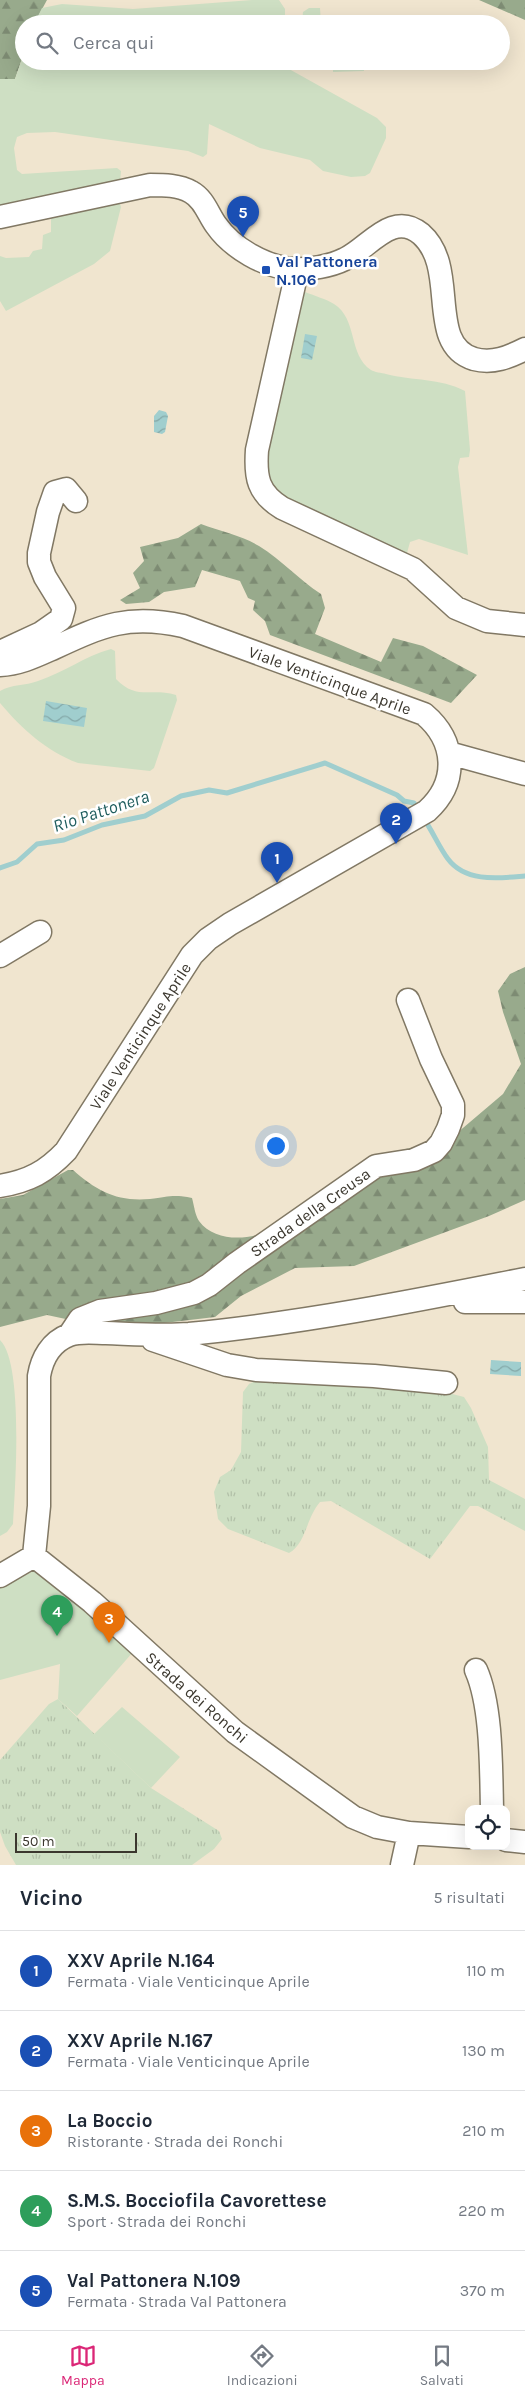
<!DOCTYPE html>
<html lang="it">
<meta charset="utf-8">
<style>
body{margin:0;font-family:Karla,sans-serif;background:#f2f2f3;color:#1f2937}
.controls{position:absolute;right:15px;bottom:15px;display:grid;overflow:hidden;border-radius:10px;box-shadow:0 5px 20px #0002}
.controls button{width:45px;height:45px;display:grid;place-items:center;padding:0;border:0;border-bottom:1px solid #e0e1e3;background:#fff;color:#1f2937;font:25px sans-serif}
.scale{position:absolute;left:15px;bottom:12px;width:122px;box-sizing:border-box;padding-left:5px;border:2px solid #3b372e;border-top:0;font-size:14px;line-height:18px;white-space:nowrap;color:#3b372e;-webkit-text-stroke:4px #fff;paint-order:stroke}
.you{position:absolute;left:275px;top:1145px;width:18px;height:18px;margin:-12px;border:4px solid #fff;border-radius:50%;background:#1a73e8;box-shadow:0 0 0 8px #1a73e833}
.badge{display:grid;place-items:center;width:32px;height:32px;border-radius:50%;background:#db2777;color:#fff;font-size:16px;font-weight:700}
.pin{position:absolute;translate:-50% -41px;filter:drop-shadow(0 1px 2px #0008)}
.pin::after{content:'';position:absolute;top:26px;width:18px;height:15px;background:inherit;clip-path:polygon(0 0,100% 0,50% 100%)}
.list{margin:0;padding:0;list-style:none}
h2{display:flex;justify-content:space-between;align-items:center;height:65px;margin:0;padding:0 20px;font-size:21px}
h2 small{font-size:16px;font-weight:400;color:#747a83}
.list li{display:grid;grid-template-columns:32px 1fr auto;gap:15px;align-items:center;box-sizing:border-box;height:80px;padding:0 20px;border-top:1px solid #e0e1e3}
.list b{display:block;font-size:19px;white-space:nowrap}
.list p{margin:0;font-size:16px;white-space:nowrap;color:#747a83}
.list em{font-size:16px;font-style:normal;color:#747a83}
.icon{flex:none;width:28px;height:28px;fill:none;stroke:currentColor;stroke-width:2;stroke-linecap:round;stroke-linejoin:round}
.map{position:relative;flex:none;width:525px;height:1865px;overflow:hidden}
.search{position:absolute;background:#fff;box-shadow:0 5px 20px #0002;left:15px;right:15px;top:15px;height:55px;display:flex;align-items:center;gap:12px;box-sizing:border-box;padding:0 18px;border-radius:28px;color:#747a83;font-size:19px}
.sheet{height:465px;background:#fff}
nav{display:flex;justify-content:space-around;align-items:center;box-sizing:border-box;height:70px;border-top:1px solid #e0e1e3;background:#fff;font-size:14px;color:#747a83}
nav a{display:grid;justify-items:center;gap:2px}
nav .on{color:#db2777}
.map>svg:first-child{display:block}
.grass{fill:url(#grass-tufts)}
.forest{fill:url(#forest-firs)}
.garden{fill:#cedfc3}
.water{fill:url(#water-waves)}
.lines{fill:none;stroke-linecap:round;stroke-linejoin:round}
.stream{stroke:#a0cece;stroke-width:5}
.minor-casing{stroke:#817864;stroke-width:25}
.minor{stroke:#fff;stroke-width:22}
.transit-dot{fill:#1a4fb4;stroke:#fff;stroke-width:2}
.labels{text-anchor:middle;stroke-width:5;stroke-linejoin:round;paint-order:stroke}
.transit-label{font-size:16px;font-weight:bold;fill:#164399;stroke:#fff;text-anchor:start}
.street-label{font-size:16px;fill:#3b372e;stroke:#fff}
.water-label{font-size:18px;font-style:italic;fill:#1f5d5e;stroke:#fff}
</style>
<div class="map">
<svg width="525" height="1865" viewBox="0 0 525 1865">
<defs>
<pattern id="grass-tufts" width="24" height="20" patternUnits="userSpaceOnUse" patternTransform="scale(1.25)"><rect width="24" height="20" fill="#cedfc3"/><path d="M3 7l-1-3M5 7V3M7 7l1-3M15 17l-1-3M17 17v-4M19 17l1-3" fill="none" stroke="#b2c0a8"/></pattern>
<pattern id="forest-firs" width="22" height="20" patternUnits="userSpaceOnUse" patternTransform="scale(1.25)"><rect width="22" height="20" fill="#98aa8c"/><path d="M5 1l3.5 6h-7zM16 11l3.5 6h-7z" fill="#7d8b73"/></pattern>
<pattern id="water-waves" width="16" height="10" patternUnits="userSpaceOnUse" patternTransform="scale(1.25)"><rect width="16" height="10" fill="#a0cece"/><path d="M0 5q4-4 8 0t8 0" fill="none" stroke="#84a8a8"/></pattern>
</defs>
<rect width="100%" height="100%" fill="#f0e5cf"/>
<!-- grass -->
<path class="grass" d="M 261,1378 L 433,1389 L 464,1397 L 471,1408 L 488,1447 L 489,1480 L 525,1499 L 525,1531 L 478,1506 L 470,1506 L 430,1559 L 331,1501 L 320,1502 C 306,1518 306,1544 289,1553 L 228,1529 L 218,1519 L 214,1492 L 220,1477 L 231,1470 L 241,1452 L 243,1392 L 249,1384 Z
M 58,1699 L 151,1788 L 219,1831 L 222,1839 L 214,1849 L 192,1865 L 16,1865 L 5,1846 L 0,1832 L 0,1760 L 49,1704 Z"/>
<!-- forest -->
<path class="forest" d="M 0,0 L 47,0 L 34,24 L 24,24 L 24,53 L 15,79 L 0,79 Z
M 479,0 L 525,0 L 525,20 Z
M 201,524 C 220,531 243,536 259,546 C 282,560 299,580 321,594 L 325,608 L 315,634 L 381,662 L 393,638 L 423,646 L 477,675 L 451,703 L 270,635 L 265,621 L 253,610 L 255,601 L 248,598 L 240,581 L 202,570 L 195,587 L 164,592 L 149,602 L 126,604 L 120,600 L 140,588 L 133,573 L 144,561 L 140,547 L 178,538 Z
M 525,967 L 525,1200 L 489,1216 L 354,1266 L 295,1268 L 241,1296 L 215,1317 L 130,1327 L 89,1324 L 47,1315 L 0,1327 L 0,1199 L 23,1195 L 68,1170 L 73,1170 C 97,1191 117,1202 150,1199 C 168,1197 173,1194 192,1198 C 194,1205 195,1215 199,1221 C 212,1239 238,1240 257,1235 L 374,1159 L 397,1151 L 450,1139 L 503,1094 L 521,1064 L 503,1012 L 498,991 L 510,974 Z"/>
<!-- garden -->
<path class="garden" d="M 252,0 L 279,0 L 285,9 L 285,24 L 34,24 L 42,8 L 62,4 L 133,9 Z
M 309,8 L 320,8 L 321,24 L 302,24 L 303,12 Z
M 24,53 L 24,61 L 285,61 L 289,69 L 377,118 L 386,127 L 386,138 L 370,173 L 365,176 L 351,177 L 323,171 L 310,160 L 260,148 L 209,124 L 207,154 L 203,157 L 188,151 L 55,132 L 27,133 L 17,137 L 14,148 L 17,170 L 22,174 L 117,168 L 121,171 L 120,182 L 0,209 L 0,79 L 15,79 Z
M 304,61 L 405,61 L 363,63 L 364,71 L 333,72 L 333,62 Z
M 119,201 L 121,207 L 110,251 L 94,264 L 6,311 L 0,301 L 0,256 L 6,258 L 29,257 L 33,251 L 42,249 L 43,235 L 51,232 L 51,213 Z
M 305,292 C 315,296 326,299 334,304 C 358,319 348,355 371,370 C 374,372 382,373 386,374 C 413,381 440,378 465,391 L 470,450 L 469,457 L 460,458 L 458,467 L 468,555 L 419,539 L 410,542 L 407,553 L 404,553 L 285,499 L 267,479 L 266,452 L 303,293 Z
M 111,649 L 115,651 L 116,679 C 137,701 150,687 176,695 L 177,700 L 154,768 L 150,771 L 78,763 C 46,751 22,729 0,703 L 0,691 C 12,684 25,686 38,681 C 63,673 85,656 111,649 Z
M 0,1340 C 24,1363 15,1489 13,1524 L 7,1532 L 0,1536 Z
M 38,1569 L 133,1652 L 77,1716 L 58,1699 L 60,1664 L 0,1680 L 0,1587 Z
M 122,1707 L 180,1757 L 151,1788 L 94,1734 Z"/>
<!-- water -->
<path class="water" d="M 305,334 L 317,336 L 312,360 L 301,358 Z
M 159,410 L 166,412 L 168,416 L 165,432 L 162,434 L 154,432 L 154,416 Z
M 46,701 L 87,708 L 84,727 L 43,721 Z
M 491,1360 L 521,1362 L 521,1376 L 490,1374 Z"/>
<g class="lines">
<!-- stream -->
<path class="stream" d="M 424,819 C 433,832 439,847 448,859 C 466,883 500,878 525,876
M 0,868 L 17,862 L 37,844 L 64,840 L 102,825 L 145,816 L 181,796 L 209,790 L 227,793 L 325,763 L 397,795 L 404,801 L 414,803 L 418,810"/>
<defs>
<path id="minor" d="M 0,217 L 150,185 C 164,185 179,185 191,192 C 204,199 208,214 216,225 C 232,248 265,267 293,269 C 309,270 331,266 345,259 C 369,248 392,210 421,234 C 460,268 425,344 474,359 C 493,364 509,357 525,349
M 293,269 L 294,285 L 257,450 C 255,478 258,493 282,508 L 413,569 L 456,608 L 487,621 L 525,625
M 0,652 L 41,633 L 61,619 L 64,608 L 45,577 L 39,562 L 39,553 L 48,512 L 55,492 L 66,489 L 76,501
M 0,665 C 20,664 36,656 54,648 C 103,625 129,614 183,626 L 424,714 C 456,741 459,782 427,811 L 230,924 L 208,939 L 192,955 L 66,1151 C 46,1172 29,1181 0,1186
M 449,753 L 525,774
M 0,956 L 40,932
M 465,1302 L 525,1302
M 70,1334 L 80,1319 L 100,1311 L 156,1303 L 194,1293 L 209,1285 L 237,1263 L 376,1166 L 414,1160 L 434,1151 L 441,1143 L 448,1129 L 453,1115 L 453,1105 L 431,1059 L 408,1000
M 153,1340 L 227,1365 L 256,1370 L 374,1376 L 446,1383
M 34,1556 L 39,1506 L 39,1376 C 42,1358 51,1342 69,1335 C 79,1331 95,1333 106,1333 C 134,1334 162,1336 189,1334 C 302,1323 414,1301 525,1279
M 0,1576 L 34,1556 L 92,1602 L 235,1732 L 353,1817 L 377,1827 L 409,1833 L 469,1837
M 476,1670 C 492,1706 491,1769 492,1809
M 506,1840 L 525,1842
M 402,1865 L 409,1833"/>
</defs>
<!-- minor casing -->
<use href="#minor" class="minor-casing"/>
<!-- minor -->
<use href="#minor" class="minor"/>
</g>
<!-- markers -->
<rect class="transit-dot" x="261" y="265" width="10" height="10" rx="2.5"/>
<g class="labels">
<!-- transit labels -->
<g class="transit-label">
<text x="276" y="267">Val Pattonera<tspan x="276" dy="18">N.106</tspan></text>
</g>
<!-- street labels -->
<g class="street-label">
<text transform="translate(330 680) rotate(20)" y="6">Viale Venticinque Aprile</text>
<text transform="translate(140 1036) rotate(-57)" y="6">Viale Venticinque Aprile</text>
<text transform="translate(310 1212) rotate(-35)" y="6">Strada della Creusa</text>
<text transform="translate(197 1697) rotate(41)" y="6">Strada dei Ronchi</text>
</g>
<!-- water labels -->
<g class="water-label">
<text transform="translate(101 811) rotate(-18)" y="6">Rio Pattonera</text>
</g>
</g>
</svg>
<div class="controls">
<button><svg class="icon" aria-label="locate" viewBox="0 0 24 24"><circle cx="12" cy="12" r="6"/><path d="M12 2v4M12 18v4M2 12h4M18 12h4"/></svg></button>
</div>
<div class="scale">50 m</div>
<div class="you"></div>
<div class="pin badge" style="left:277px;top:883px;background:#1a4fb4">1</div>
<div class="pin badge" style="left:396px;top:844px;background:#1a4fb4">2</div>
<div class="pin badge" style="left:109px;top:1643px;background:#e8710a">3</div>
<div class="pin badge" style="left:57px;top:1636px;background:#2e9e5b">4</div>
<div class="pin badge" style="left:243px;top:237px;background:#1a4fb4">5</div>
<div class="search"><svg class="icon" aria-label="search" viewBox="0 0 24 24"><circle cx="10" cy="10" r="6"/><path d="M15 15l6 6"/></svg>Cerca qui</div>
</div>
<section class="sheet">
<h2>Vicino<small>5 risultati</small></h2>
<ul class="list">
<li><span class="badge" style="background:#1a4fb4">1</span><div><b>XXV Aprile N.164</b><p>Fermata · Viale Venticinque Aprile</p></div><em>110 m</em></li>
<li><span class="badge" style="background:#1a4fb4">2</span><div><b>XXV Aprile N.167</b><p>Fermata · Viale Venticinque Aprile</p></div><em>130 m</em></li>
<li><span class="badge" style="background:#e8710a">3</span><div><b>La Boccio</b><p>Ristorante · Strada dei Ronchi</p></div><em>210 m</em></li>
<li><span class="badge" style="background:#2e9e5b">4</span><div><b>S.M.S. Bocciofila Cavorettese</b><p>Sport · Strada dei Ronchi</p></div><em>220 m</em></li>
<li><span class="badge" style="background:#1a4fb4">5</span><div><b>Val Pattonera N.109</b><p>Fermata · Strada Val Pattonera</p></div><em>370 m</em></li>
</ul>
</section>
<nav>
<a class="on"><svg class="icon" aria-label="map" viewBox="0 0 24 24"><path d="M3 6l6-2 6 2 6-2v14l-6 2-6-2-6 2zM9 4v14M15 6v14"/></svg>Mappa</a>
<a><svg class="icon" aria-label="directions" viewBox="0 0 24 24"><path d="M12 3l9 9-9 9-9-9zM9 14v-3h6M13 9l2 2-2 2"/></svg>Indicazioni</a>
<a><svg class="icon" aria-label="saved" viewBox="0 0 24 24"><path d="M7 4h10v16l-5-4-5 4z"/></svg>Salvati</a>
</nav>
